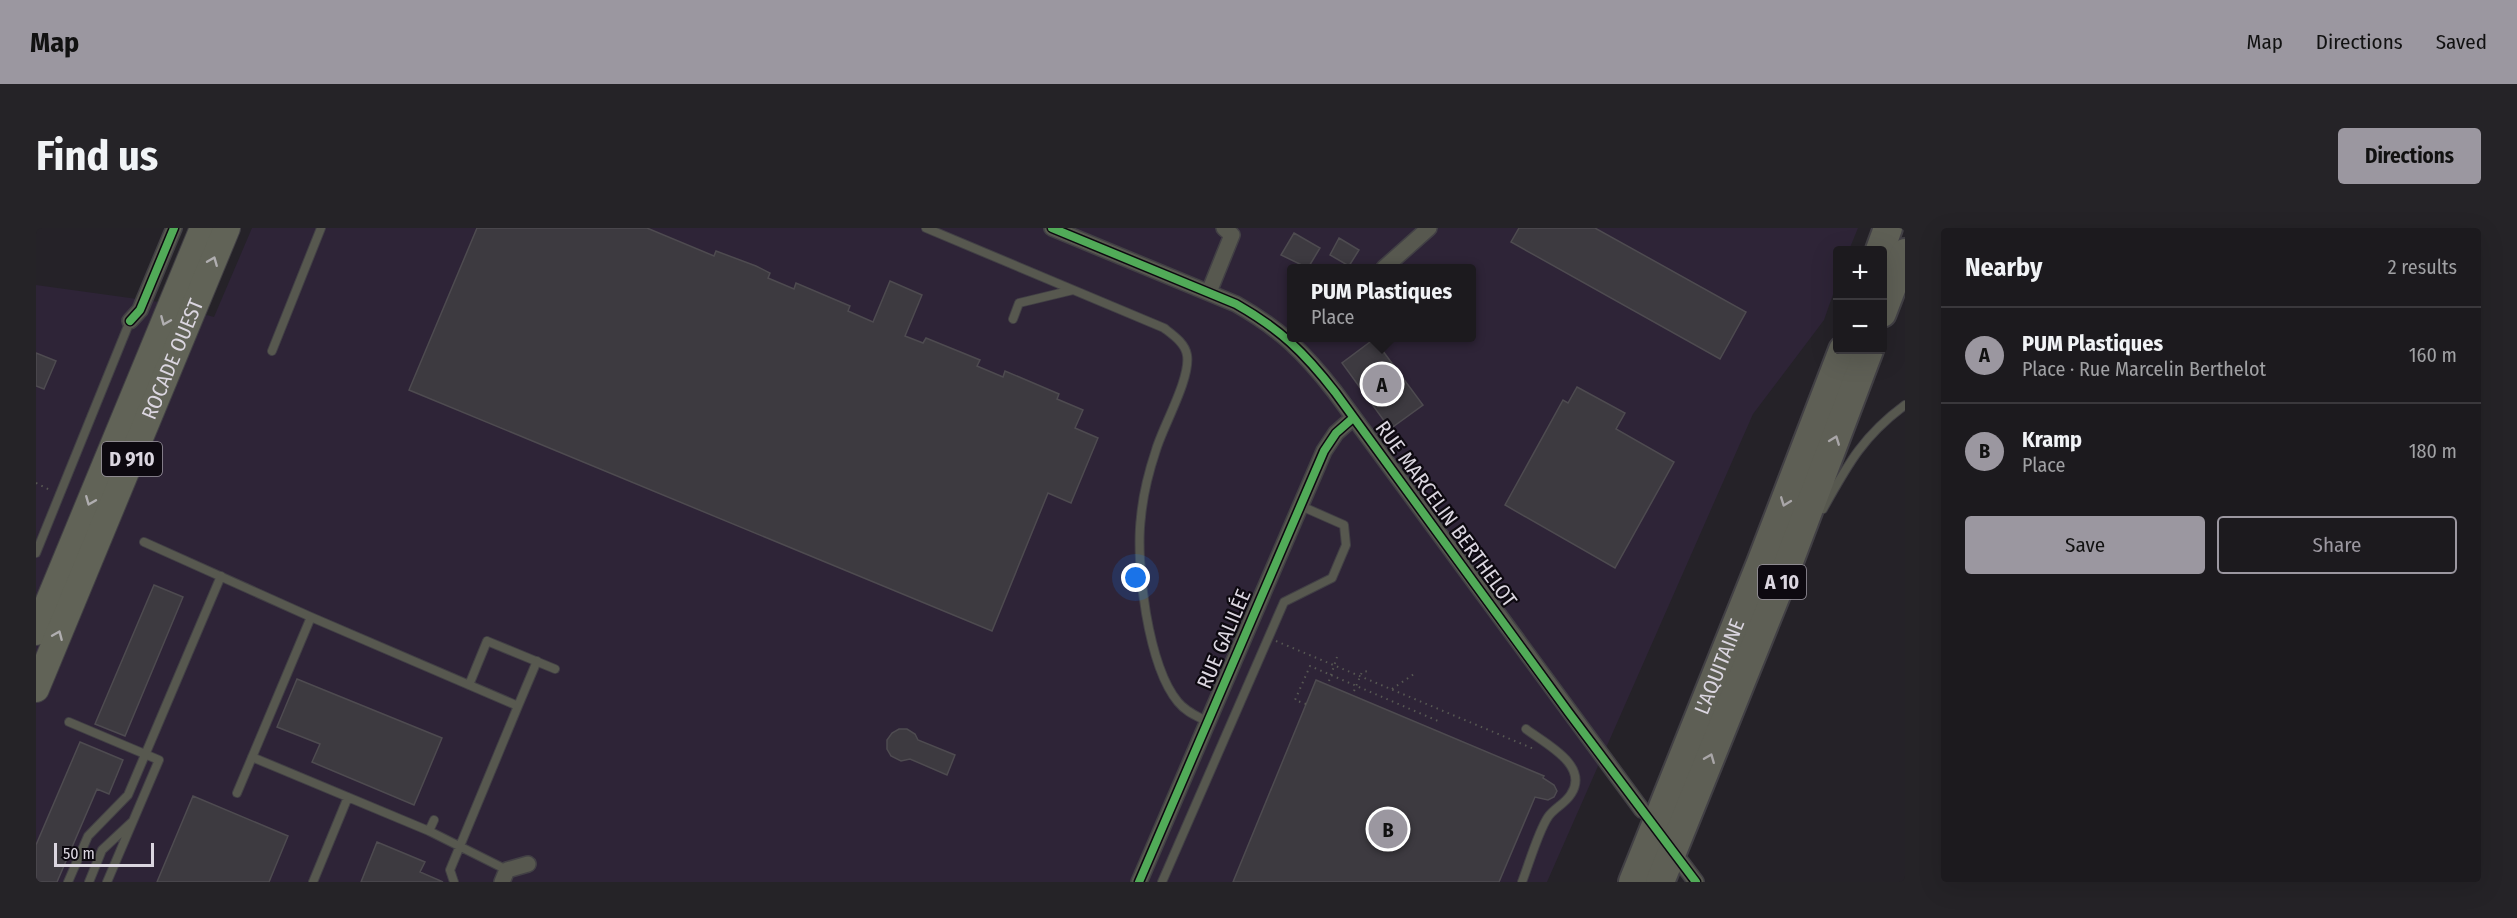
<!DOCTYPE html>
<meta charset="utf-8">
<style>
body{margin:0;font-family:"Fira Sans Condensed",sans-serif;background:#252327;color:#f1f3f6}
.controls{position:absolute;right:18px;top:18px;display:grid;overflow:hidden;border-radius:6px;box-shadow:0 6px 24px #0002}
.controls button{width:54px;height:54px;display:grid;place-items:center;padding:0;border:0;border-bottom:2px solid #3a383c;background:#1c1a1e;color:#f1f3f6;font:30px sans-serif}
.scale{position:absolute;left:18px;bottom:15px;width:100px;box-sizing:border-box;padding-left:6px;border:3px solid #dbd6e0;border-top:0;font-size:16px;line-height:21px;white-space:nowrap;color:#dbd6e0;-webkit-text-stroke:4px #0d0910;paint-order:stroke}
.you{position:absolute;left:1100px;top:350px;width:21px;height:21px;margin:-15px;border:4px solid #fff;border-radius:50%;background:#1a73e8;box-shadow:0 0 0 9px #1a73e833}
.badge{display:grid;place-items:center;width:39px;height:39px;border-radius:50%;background:#9b97a0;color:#111;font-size:20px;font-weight:700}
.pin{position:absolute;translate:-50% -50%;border:3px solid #fff;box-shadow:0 2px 6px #0006}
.popup{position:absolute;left:1251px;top:36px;width:189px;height:78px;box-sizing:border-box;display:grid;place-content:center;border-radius:6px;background:#1c1a1e;filter:drop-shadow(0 2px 4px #0005);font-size:20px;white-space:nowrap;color:#a0a1a4}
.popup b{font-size:22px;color:#f1f3f6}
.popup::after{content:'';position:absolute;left:50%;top:100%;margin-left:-12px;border:12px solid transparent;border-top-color:#1c1a1e}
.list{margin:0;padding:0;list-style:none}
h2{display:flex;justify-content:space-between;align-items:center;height:78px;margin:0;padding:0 24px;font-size:26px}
h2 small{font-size:20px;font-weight:400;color:#a0a1a4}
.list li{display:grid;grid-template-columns:39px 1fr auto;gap:18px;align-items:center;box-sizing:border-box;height:96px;padding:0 24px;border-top:2px solid #3a383c}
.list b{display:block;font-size:22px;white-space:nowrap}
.list p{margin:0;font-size:20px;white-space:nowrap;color:#a0a1a4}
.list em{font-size:20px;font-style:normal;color:#a0a1a4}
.actions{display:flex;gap:12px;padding:18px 24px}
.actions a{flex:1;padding:14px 0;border:2px solid #9b97a0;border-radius:6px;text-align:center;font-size:21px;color:#9b97a0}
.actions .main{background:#9b97a0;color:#111}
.map{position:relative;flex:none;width:1869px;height:654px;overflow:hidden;border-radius:6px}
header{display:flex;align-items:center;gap:36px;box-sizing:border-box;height:84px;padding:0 30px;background:#9b97a0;color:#111}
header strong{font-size:28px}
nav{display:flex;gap:33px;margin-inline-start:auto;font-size:21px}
.intro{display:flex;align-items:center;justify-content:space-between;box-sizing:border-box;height:144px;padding:0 36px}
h1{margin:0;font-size:42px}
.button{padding:15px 27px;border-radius:6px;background:#9b97a0;color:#111;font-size:21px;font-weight:700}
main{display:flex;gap:36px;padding:0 36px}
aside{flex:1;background:#1c1a1e;border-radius:6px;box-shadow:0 6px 24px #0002}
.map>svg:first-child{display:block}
.built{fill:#2e2437;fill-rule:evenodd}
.building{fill:#3d3a40;stroke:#4e4b50;stroke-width:1.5}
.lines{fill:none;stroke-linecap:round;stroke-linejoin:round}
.lane-casing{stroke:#424045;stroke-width:10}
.street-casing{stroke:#424045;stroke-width:18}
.primary-casing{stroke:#424045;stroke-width:28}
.highway-casing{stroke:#424045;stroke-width:32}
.path{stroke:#575853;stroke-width:2;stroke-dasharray:1.5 4.5;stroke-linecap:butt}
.lane{stroke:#57584f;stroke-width:8}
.street{stroke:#57584f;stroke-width:15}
.primary{stroke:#616357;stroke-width:26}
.highway{stroke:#5e5f55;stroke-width:28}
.cycleway-casing{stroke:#0d0910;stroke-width:11}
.cycleway{stroke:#51ab58;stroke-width:8}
.oneway{stroke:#b0aeb0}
.oneway2{stroke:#a9a6a8}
.labels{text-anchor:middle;stroke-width:4.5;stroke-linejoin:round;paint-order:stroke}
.shield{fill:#0d0910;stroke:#9d98a2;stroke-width:1.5}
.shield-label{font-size:20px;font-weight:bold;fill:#dbd6e0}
.street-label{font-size:21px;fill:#dbd6e0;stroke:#0d0910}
</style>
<header>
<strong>Map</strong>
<nav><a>Map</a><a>Directions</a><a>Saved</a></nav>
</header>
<div class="intro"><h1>Find us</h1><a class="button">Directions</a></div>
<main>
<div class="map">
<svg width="1869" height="654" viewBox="0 0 1869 654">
<rect width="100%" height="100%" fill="#252228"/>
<!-- built -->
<path class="built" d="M 216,0 L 1822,0 L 1813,22 L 1802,22 L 1801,55 L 1788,92 L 1717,186 L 1511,654 L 0,654 L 0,57 L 123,74 L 178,89 ZM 1256,40 L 1436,40 L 1436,110 L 1256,110 Z"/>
<!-- building -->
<path class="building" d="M 441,0 L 611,0 L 678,28 L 680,23 L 720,38 L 734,45 L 732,50 L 758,61 L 760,55 L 814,78 L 812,83 L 837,94 L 854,53 L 886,67 L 869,108 L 887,115 L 890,110 L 944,132 L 941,138 L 967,149 L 969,143 L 1023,166 L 1021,171 L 1047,182 L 1039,200 L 1062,210 L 1035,275 L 1012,265 L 956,403 L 373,162 Z
M 1483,0 L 1559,0 L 1710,84 L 1684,131 L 1475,14 Z
M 1258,5 L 1284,20 L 1272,40 L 1245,27 Z
M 1303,10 L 1323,22 L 1313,38 L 1294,27 Z
M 1338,111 L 1387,177 L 1354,201 L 1306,135 Z
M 0,125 L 20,133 L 8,161 L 0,158 Z
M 1541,159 L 1589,185 L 1580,201 L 1638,234 L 1579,340 L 1469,277 L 1527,172 L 1532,175 Z
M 118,357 L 147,369 L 89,508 L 59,496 Z
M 261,451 L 406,510 L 378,577 L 276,534 L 284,516 L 241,499 Z
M 1280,452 L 1508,548 L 1507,550 L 1518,557 L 1521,563 L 1518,569 L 1512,572 L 1499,569 L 1463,654 L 1197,654 Z
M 863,501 L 871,501 L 879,506 L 882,512 L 919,527 L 911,547 L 874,531 L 865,533 L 855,528 L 851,521 L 851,512 L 856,505 Z
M 44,514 L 87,532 L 73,566 L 61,561 L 21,654 L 0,654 L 0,617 Z
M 157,568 L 252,608 L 233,654 L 121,654 Z
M 341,614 L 389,634 L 384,644 L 407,654 L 325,654 Z"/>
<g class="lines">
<defs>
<path id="lane" d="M 890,0 L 1128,100 C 1137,107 1149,115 1151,127 C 1155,150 1127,198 1120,222 C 1113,243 1107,266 1105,289 C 1099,335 1112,438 1142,474 C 1150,484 1161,488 1172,494
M 977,91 L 983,75 L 1037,62
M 236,123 L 285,0
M 1787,281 C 1812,236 1827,208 1869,177
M 108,314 L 275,389 L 482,478 L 414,642 L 418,654
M 0,325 L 94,93
M 433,457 L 451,413 L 519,441
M 482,478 L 501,433
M 33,494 L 123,532 L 71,654
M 216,529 L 393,603 L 471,642
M 201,565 L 275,389
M 393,603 L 398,592
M 32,654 L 52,608 L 92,567 L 185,348
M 53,654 L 66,622 L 96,594
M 277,654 L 312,569
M 1126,654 L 1248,374 L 1296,350 L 1310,317 L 1308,297 L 1265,278
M 1486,654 C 1493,636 1502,604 1512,589 C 1518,580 1529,576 1535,566 C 1554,537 1508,515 1490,501"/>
<path id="street" d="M 1016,0 L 1200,76 C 1244,101 1268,124 1299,164 L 1606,582
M 1348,40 L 1393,0
M 1173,64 L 1196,7 L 1188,0
M 94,93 L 104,82 L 138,0
M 1645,634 L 1660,654
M 466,654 L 471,642 L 492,636
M 1103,654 L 1288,223 L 1300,205 L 1317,190"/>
<g id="primary">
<path d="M 0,404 L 167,0"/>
<path id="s1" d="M 0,461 L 191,0"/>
</g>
<g id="highway">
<path d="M 1844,22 L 1852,0"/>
<path d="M 1846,85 L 1869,25"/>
<path id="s2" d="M 1597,654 L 1725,335 L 1807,122"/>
<path d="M 1624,654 L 1746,352 L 1833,122"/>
</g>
</defs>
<!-- lane casing -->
<use href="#lane" class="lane-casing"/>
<!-- street casing -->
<use href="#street" class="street-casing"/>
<!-- primary casing -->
<use href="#primary" class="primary-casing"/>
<!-- highway casing -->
<use href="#highway" class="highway-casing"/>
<!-- path -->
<path class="path" d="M 0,255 L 14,262
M 1240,413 L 1498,521
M 1293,453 L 1301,429
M 1356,461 L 1378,446
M 1318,463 L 1326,444 L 1333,443
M 1270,476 L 1259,472 L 1274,438 L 1402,493"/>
<!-- lane -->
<use href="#lane" class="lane"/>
<!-- street -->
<use href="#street" class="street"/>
<!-- primary -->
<use href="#primary" class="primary"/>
<!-- highway -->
<use href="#highway" class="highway"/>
<defs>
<path id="cycleway" d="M 1016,0 L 1200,76 C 1244,101 1268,124 1299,164 L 1533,485 L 1660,654
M 94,93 L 104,82 L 138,0
M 1103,654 L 1288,223 L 1300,205 L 1317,190"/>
</defs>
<!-- cycleway casing -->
<use href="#cycleway" class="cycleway-casing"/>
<!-- cycleway -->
<use href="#cycleway" class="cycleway"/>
</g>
<!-- one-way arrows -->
<defs><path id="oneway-chevron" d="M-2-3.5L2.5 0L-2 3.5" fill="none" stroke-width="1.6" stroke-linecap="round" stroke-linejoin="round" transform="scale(1.5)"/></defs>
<g class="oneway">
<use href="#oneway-chevron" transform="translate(177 33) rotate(-68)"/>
<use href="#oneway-chevron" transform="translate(129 93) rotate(113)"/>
<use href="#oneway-chevron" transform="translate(54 273) rotate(112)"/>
<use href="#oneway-chevron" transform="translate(22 407) rotate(-67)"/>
</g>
<g class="oneway2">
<use href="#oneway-chevron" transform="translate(1799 212) rotate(-69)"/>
<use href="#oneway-chevron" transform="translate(1749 274) rotate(111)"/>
<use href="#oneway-chevron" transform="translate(1674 530) rotate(-68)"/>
</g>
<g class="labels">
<!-- shield labels -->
<g class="shield">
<rect x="66" y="214" width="60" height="34" rx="4.5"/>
<rect x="1722" y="337" width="48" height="34" rx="4.5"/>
</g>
<g class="shield-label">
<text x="96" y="238">D 910</text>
<text x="1746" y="361">A 10</text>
</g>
<!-- street labels -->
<g class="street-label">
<text dy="7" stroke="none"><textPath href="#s1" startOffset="357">ROCADE OUEST</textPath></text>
<text transform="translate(1410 286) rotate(54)" y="7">RUE MARCELIN BERTHELOT</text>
<text transform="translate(1188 411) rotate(-67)" y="7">RUE GALILÉE</text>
<text dy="7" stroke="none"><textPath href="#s2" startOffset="232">L'AQUITAINE</textPath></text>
</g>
</g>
</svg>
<div class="controls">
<button>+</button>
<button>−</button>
</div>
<div class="scale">50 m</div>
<div class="you"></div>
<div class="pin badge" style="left:1346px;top:156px">A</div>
<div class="popup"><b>PUM Plastiques</b>Place</div>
<div class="pin badge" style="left:1352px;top:601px">B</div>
</div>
<aside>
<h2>Nearby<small>2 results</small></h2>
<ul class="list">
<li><span class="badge">A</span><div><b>PUM Plastiques</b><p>Place · Rue Marcelin Berthelot</p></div><em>160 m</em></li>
<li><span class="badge">B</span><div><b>Kramp</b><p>Place</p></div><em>180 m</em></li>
</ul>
<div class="actions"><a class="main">Save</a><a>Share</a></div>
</aside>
</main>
